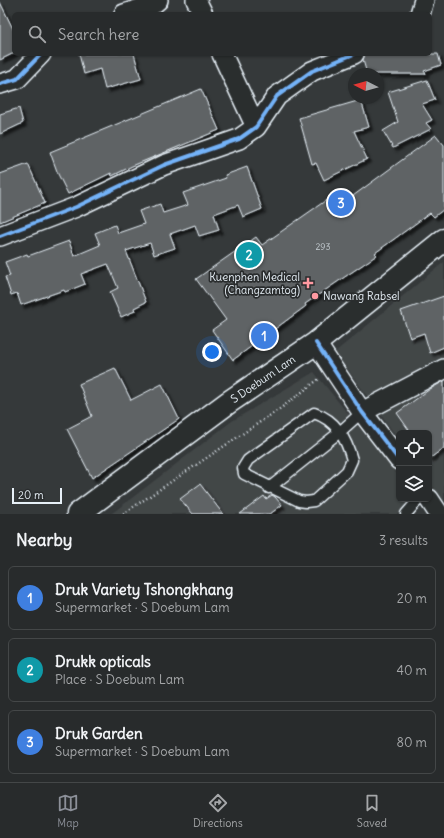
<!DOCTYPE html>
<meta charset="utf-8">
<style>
body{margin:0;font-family:Delius,sans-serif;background:#343738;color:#f1f3f6}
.controls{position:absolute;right:12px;bottom:12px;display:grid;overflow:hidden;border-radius:6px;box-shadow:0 1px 3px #0004}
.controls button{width:36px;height:36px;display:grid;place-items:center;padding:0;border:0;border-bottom:1px solid #444748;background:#282b2c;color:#f1f3f6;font:20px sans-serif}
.compass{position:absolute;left:348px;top:68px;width:36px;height:36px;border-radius:50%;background:#282b2c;box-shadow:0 1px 3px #0004;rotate:276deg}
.scale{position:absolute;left:12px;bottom:10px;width:50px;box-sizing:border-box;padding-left:4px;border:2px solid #e8f1f8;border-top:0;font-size:11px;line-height:14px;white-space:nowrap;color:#e8f1f8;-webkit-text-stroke:3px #2a2d2e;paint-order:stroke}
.you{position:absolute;left:212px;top:352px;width:14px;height:14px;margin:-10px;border:3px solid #fff;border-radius:50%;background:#1a73e8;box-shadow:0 0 0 6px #1a73e833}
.badge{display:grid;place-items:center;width:26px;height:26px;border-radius:50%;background:#8c9099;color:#fff;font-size:13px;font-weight:700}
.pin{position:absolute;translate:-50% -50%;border:2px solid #fff;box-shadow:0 1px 4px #0006}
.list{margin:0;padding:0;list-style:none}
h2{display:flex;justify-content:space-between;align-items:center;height:52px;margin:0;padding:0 16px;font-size:17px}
h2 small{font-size:13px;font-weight:400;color:#a5a7a9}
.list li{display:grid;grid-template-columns:26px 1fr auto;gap:12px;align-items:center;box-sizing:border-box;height:64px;margin:0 8px 8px;padding:0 8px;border:1px solid #444748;border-radius:6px}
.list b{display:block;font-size:15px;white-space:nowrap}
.list p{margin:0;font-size:13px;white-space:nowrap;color:#a5a7a9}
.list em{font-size:13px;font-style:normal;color:#a5a7a9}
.icon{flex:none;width:22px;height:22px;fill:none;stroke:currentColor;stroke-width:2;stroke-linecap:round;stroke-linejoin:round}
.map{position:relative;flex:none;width:444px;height:514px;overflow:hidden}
.search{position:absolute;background:#282b2c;box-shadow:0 1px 3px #0004;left:12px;right:12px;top:12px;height:44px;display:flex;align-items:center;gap:10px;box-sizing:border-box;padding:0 14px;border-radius:6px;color:#a5a7a9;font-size:15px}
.sheet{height:268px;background:#282b2c}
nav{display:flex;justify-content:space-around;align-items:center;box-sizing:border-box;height:56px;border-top:1px solid #444748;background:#282b2c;font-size:11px;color:#a5a7a9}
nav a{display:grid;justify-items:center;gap:2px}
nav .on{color:#8c9099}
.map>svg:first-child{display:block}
.built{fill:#424647}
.building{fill:#5f6365;stroke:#e8f1f8;filter:url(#shadow)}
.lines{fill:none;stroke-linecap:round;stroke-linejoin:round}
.service-casing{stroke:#e8f1f8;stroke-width:13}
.minor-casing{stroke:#e8f1f8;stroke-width:22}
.secondary-casing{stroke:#e8f1f8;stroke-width:25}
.path{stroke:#e8f1f8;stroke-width:2.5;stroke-dasharray:1 3;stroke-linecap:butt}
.service{stroke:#2a2d2e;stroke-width:10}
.minor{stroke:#2a2d2e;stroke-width:19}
.secondary{stroke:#2a2d2e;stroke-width:22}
.cycleway-casing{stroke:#2a2d2e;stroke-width:6}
.cycleway{stroke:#73b2f8;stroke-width:4}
.poi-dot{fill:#ff9aa2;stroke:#2a2d2e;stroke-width:1.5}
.labels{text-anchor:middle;stroke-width:3.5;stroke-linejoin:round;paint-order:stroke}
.number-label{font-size:9px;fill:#c6ced3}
.poi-label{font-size:11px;fill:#e8f1f8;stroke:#2a2d2e;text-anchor:end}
.street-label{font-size:11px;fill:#e8f1f8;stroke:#2a2d2e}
</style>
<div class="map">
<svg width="444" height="514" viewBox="0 0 444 514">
<defs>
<filter id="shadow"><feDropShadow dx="3.5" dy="3.5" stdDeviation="1" flood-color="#0009"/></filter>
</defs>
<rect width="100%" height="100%" fill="#35393a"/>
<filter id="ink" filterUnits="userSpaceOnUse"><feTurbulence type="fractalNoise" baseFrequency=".025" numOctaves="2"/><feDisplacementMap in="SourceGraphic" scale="8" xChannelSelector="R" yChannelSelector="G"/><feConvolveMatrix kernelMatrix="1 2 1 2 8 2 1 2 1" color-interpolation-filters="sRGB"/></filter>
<g filter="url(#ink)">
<!-- built -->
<path class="built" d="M 444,262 L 444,502 L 429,482 L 429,433 L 399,433 L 399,440 L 335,352 Z
M 314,372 L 399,476 L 399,499 L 410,499 L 406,514 L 111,514 L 232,421 Z"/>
<!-- building -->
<path class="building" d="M 0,2 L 14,31 L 14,53 L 0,60 Z
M 79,54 L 134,54 L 141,79 L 105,89 L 100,69 L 84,74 Z
M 365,54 L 438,54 L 441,65 L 424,71 L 426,74 L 367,74 L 363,60 Z
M 427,80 L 435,100 L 422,104 L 432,120 L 426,123 L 431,129 L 393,148 L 383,131 L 398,122 L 388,92 Z
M 201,89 L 219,130 L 132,166 L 112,176 L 111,173 L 68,194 L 58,174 L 50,152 Z
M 361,100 L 369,127 L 354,131 L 367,159 L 324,180 L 316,163 L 312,164 L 299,118 Z
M 19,108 L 23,123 L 0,134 L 0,114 Z
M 436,135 L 444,145 L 444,209 L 434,217 L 430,213 L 375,253 L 377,255 L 305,304 L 306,306 L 233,360 L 212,330 L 226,320 L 196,279 L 256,237 L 262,245 L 335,194 L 342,204 Z
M 28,164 L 45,203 L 0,222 L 0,174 Z
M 247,167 L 262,209 L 243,217 L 238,205 L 214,214 L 219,230 L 199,236 L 195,225 L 170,234 L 175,248 L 154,255 L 150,243 L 126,251 L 146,302 L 134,308 L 135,311 L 121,317 L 110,292 L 118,288 L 108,264 L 81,274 L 85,284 L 65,292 L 64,290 L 21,305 L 17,293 L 11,295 L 5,277 L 10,276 L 5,262 L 27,254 L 28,256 L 69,241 L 74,256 L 100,245 L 95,233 L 115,225 L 118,233 L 144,224 L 139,211 L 160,204 L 163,213 L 188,205 L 183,193 L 226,178 L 225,175 Z
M 444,296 L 444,347 L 430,353 L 424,333 L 410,338 L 401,311 Z
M 115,368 L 131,400 L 162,384 L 179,419 L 92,478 L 67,429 L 92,416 L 79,384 Z
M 444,381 L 444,448 L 429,459 L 429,433 L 411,433 L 397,413 L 430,389 Z
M 200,484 L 223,514 L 193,514 L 180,499 Z
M 272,495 L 275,497 L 282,505 L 270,514 L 240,514 L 264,496 L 266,499 Z"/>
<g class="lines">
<defs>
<path id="service" d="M 314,413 C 336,420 346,438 352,460 L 347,471 L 314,501 L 306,502 L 299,501 L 244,474 L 243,468 L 248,460 Z
M 269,488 L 341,431 L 362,412
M 406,514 L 419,499"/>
<path id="minor" d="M 196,0 L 203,14
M 124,14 L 152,5 L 158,0
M 420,14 L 424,0
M 222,54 L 256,127
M 0,84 L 17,79 L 41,54
M 0,236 L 76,207 L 164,165 L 239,139 L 256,127 L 277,96 L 312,71 L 354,54
M 316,343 L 362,412 L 399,460
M 362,412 L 444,369
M 429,499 L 439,514"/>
<g id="secondary">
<path id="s1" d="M 78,514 L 229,402 L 316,343 L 444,240"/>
</g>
</defs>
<!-- service casing -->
<use href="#service" class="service-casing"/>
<!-- minor casing -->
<use href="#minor" class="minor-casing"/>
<!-- secondary casing -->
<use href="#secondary" class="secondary-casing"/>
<!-- path -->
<path class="path" d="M 123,514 L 281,408 L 319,379"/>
<!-- service -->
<use href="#service" class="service"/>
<!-- minor -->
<use href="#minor" class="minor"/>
<!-- secondary -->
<use href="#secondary" class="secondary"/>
<defs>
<path id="cycleway" d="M 0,84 L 17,79 L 41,54
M 0,236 L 76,207 L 164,165 L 239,139 L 256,127 L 277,96 L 312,71 L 354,54
M 316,343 L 362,412 L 399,460"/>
</defs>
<!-- cycleway casing -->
<use href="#cycleway" class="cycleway-casing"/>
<!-- cycleway -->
<use href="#cycleway" class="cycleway"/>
</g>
</g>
<!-- markers -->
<g class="poi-dot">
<path d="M306 277h4v4h4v4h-4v4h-4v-4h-4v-4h4z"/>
<circle cx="315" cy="296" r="4"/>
</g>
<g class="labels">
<!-- number labels -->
<g class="number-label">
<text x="323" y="250">293</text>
</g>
<!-- poi labels -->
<g class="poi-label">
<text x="300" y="281">Kuenphen Medical<tspan x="300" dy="13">(Changzamtog)</tspan></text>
<text x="323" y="300" text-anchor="start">Nawang Rabsel</text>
</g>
<!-- street labels -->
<g class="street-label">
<text dy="4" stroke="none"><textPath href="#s1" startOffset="229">S Doebum Lam</textPath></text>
</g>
</g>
</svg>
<div class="controls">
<button><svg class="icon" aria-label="locate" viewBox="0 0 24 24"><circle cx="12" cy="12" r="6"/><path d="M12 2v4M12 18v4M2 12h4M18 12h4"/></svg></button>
<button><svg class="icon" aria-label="layers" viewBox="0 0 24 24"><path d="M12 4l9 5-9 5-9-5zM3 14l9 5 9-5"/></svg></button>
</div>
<svg class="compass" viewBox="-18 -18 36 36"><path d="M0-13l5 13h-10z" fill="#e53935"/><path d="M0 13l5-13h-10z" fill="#a5a7a9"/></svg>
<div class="scale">20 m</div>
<div class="you"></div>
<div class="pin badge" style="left:264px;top:336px;background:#3f7fe0">1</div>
<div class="pin badge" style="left:249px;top:255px;background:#0f9aa8">2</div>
<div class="pin badge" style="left:341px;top:203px;background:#3f7fe0">3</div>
<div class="search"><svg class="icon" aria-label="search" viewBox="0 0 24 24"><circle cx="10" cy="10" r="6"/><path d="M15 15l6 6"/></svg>Search here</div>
</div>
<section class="sheet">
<h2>Nearby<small>3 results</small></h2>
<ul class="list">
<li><span class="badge" style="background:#3f7fe0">1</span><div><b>Druk Variety Tshongkhang</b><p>Supermarket · S Doebum Lam</p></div><em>20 m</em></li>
<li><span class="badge" style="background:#0f9aa8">2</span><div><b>Drukk opticals</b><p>Place · S Doebum Lam</p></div><em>40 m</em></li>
<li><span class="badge" style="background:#3f7fe0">3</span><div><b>Druk Garden</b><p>Supermarket · S Doebum Lam</p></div><em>80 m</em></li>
</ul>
</section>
<nav>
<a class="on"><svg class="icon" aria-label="map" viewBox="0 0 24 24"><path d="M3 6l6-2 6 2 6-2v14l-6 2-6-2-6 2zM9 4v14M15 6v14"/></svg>Map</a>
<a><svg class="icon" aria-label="directions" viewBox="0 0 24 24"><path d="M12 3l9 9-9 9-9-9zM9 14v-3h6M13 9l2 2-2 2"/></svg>Directions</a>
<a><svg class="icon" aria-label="saved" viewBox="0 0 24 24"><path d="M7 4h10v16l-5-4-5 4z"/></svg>Saved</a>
</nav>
